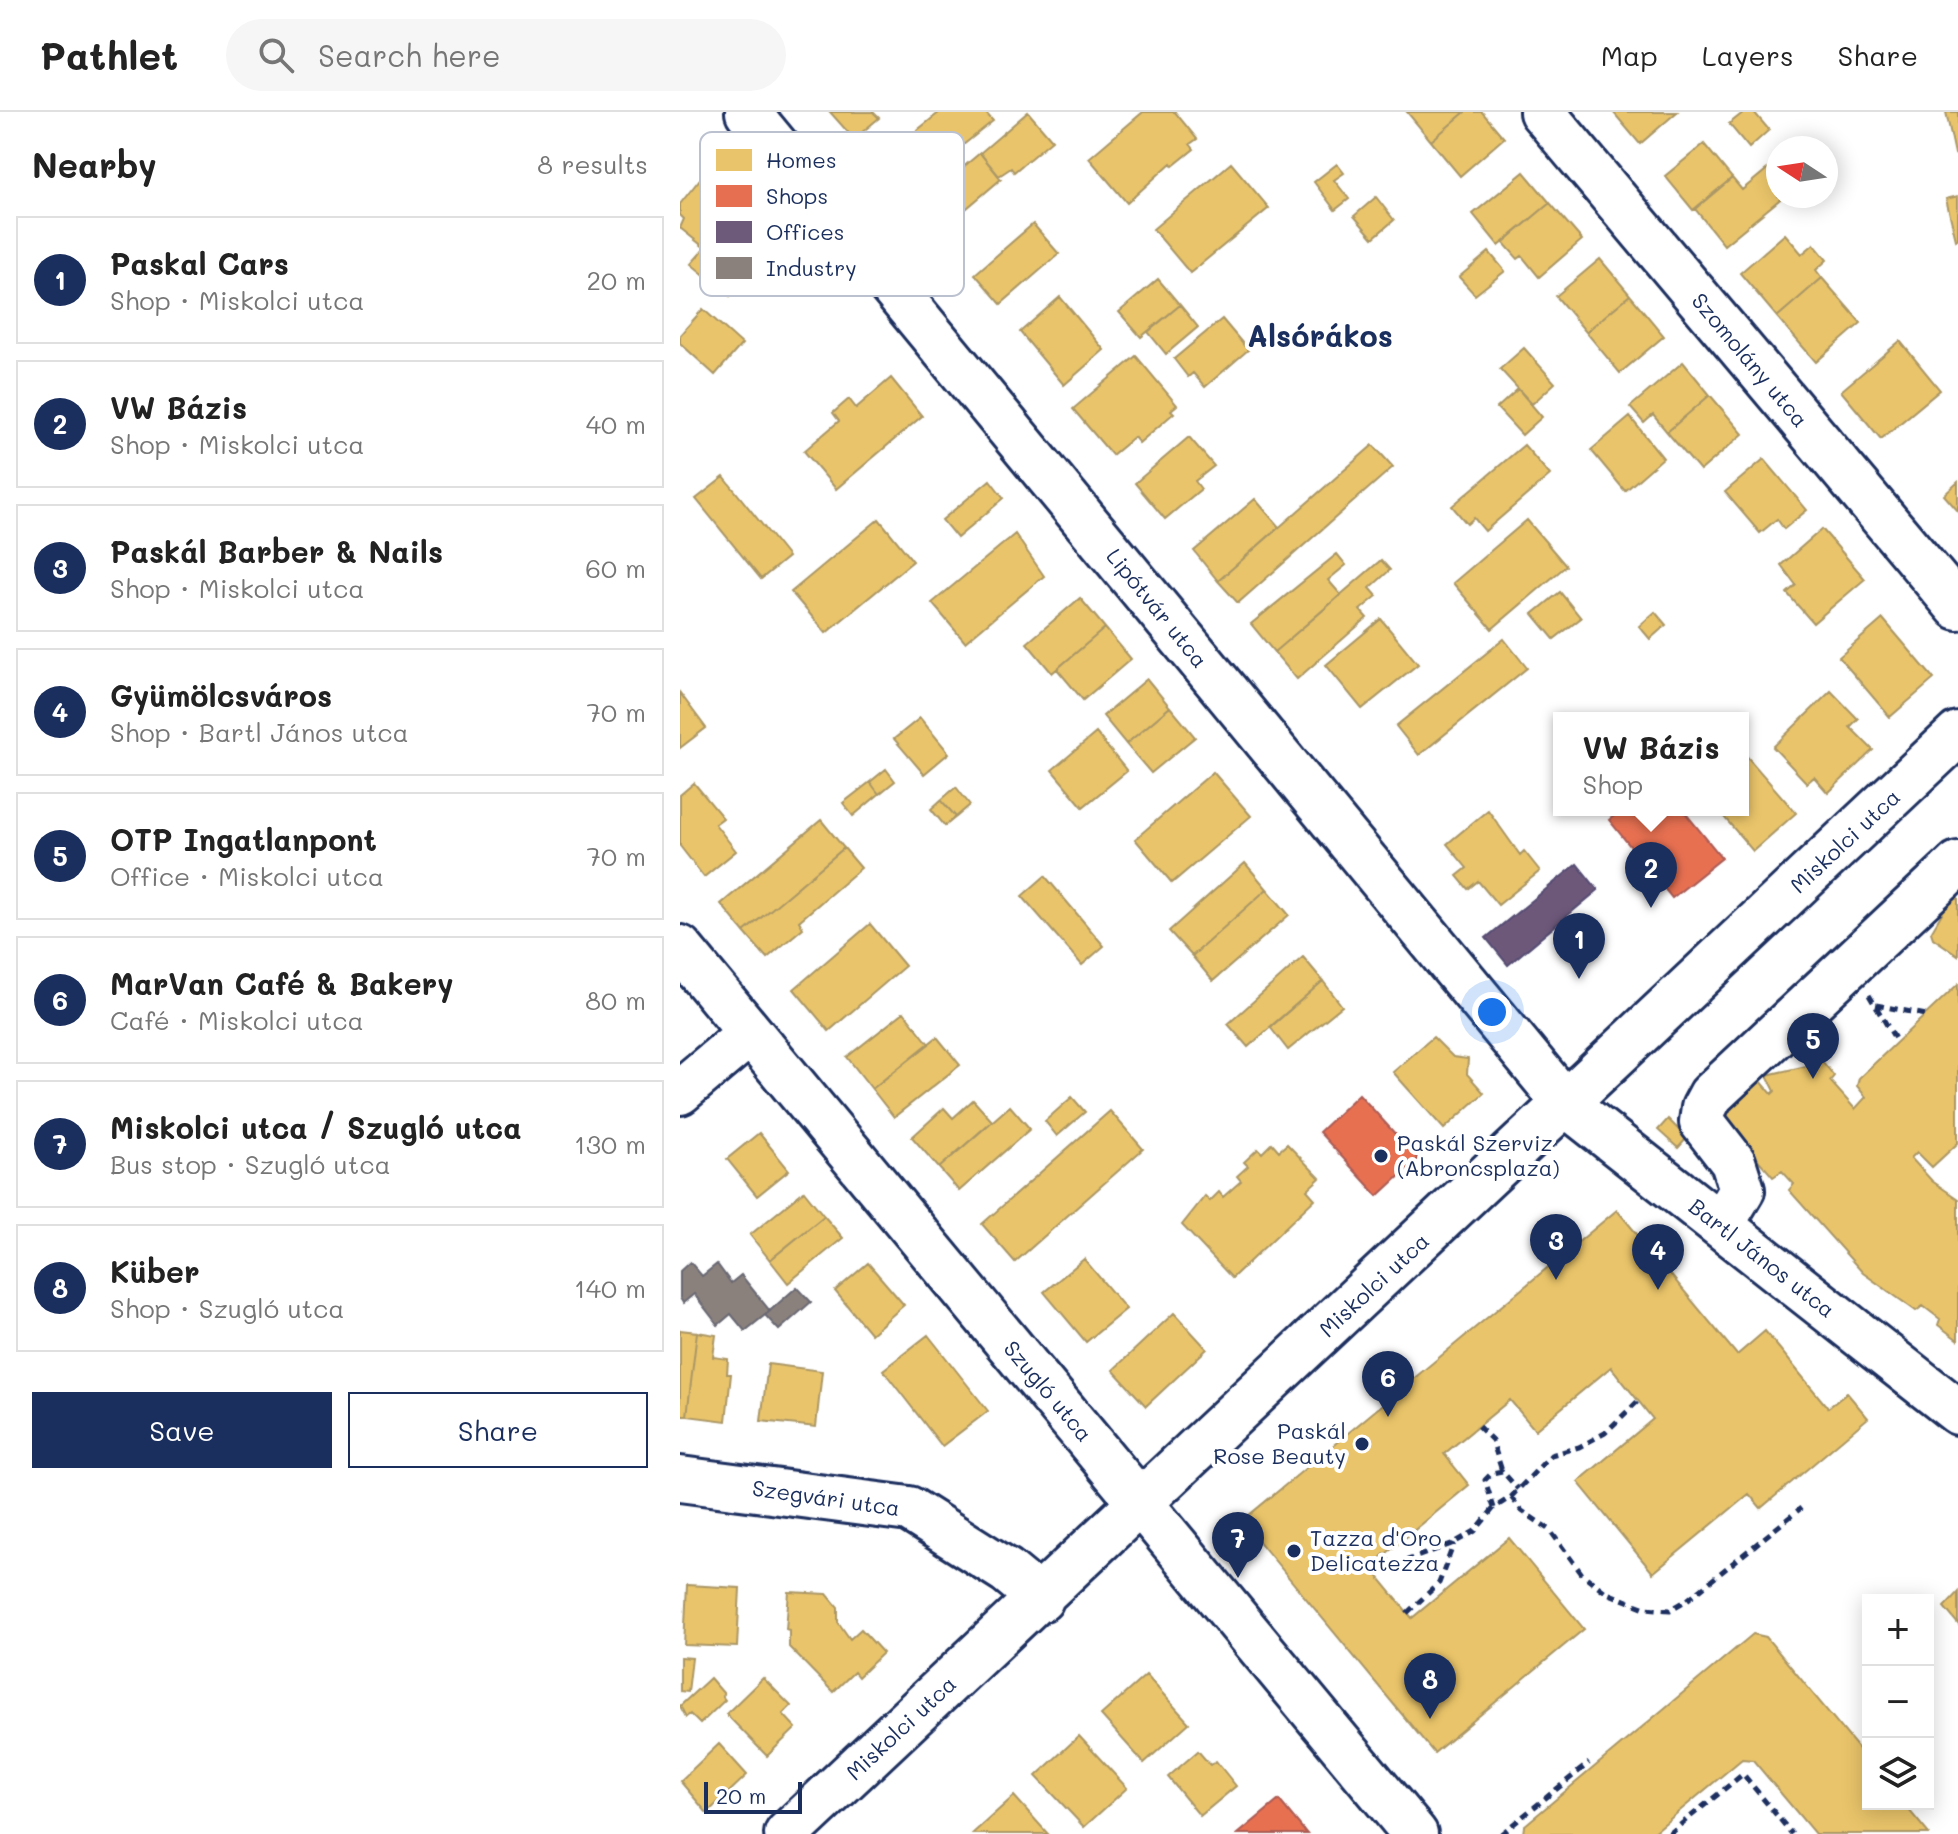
<!DOCTYPE html>
<meta charset="utf-8">
<style>
body{margin:0;font-family:Mali,sans-serif;background:#f6f6f6;color:#222}
.controls{position:absolute;right:24px;bottom:24px;display:grid;overflow:hidden;border-radius:0px;box-shadow:0 4px 20px #0003}
.controls button{width:72px;height:72px;display:grid;place-items:center;padding:0;border:0;border-bottom:2px solid #e0e0e0;background:#fff;color:#222;font:40px sans-serif}
.compass{position:absolute;left:1086px;top:24px;width:72px;height:72px;border-radius:50%;background:#fff;box-shadow:0 4px 20px #0003;rotate:282deg}
.scale{position:absolute;left:24px;bottom:20px;width:98px;box-sizing:border-box;padding-left:8px;border:4px solid #1b2f5e;border-top:0;font-size:22px;line-height:28px;white-space:nowrap;color:#1b2f5e;-webkit-text-stroke:6px #fff;paint-order:stroke}
.you{position:absolute;left:812px;top:900px;width:28px;height:28px;margin:-20px;border:6px solid #fff;border-radius:50%;background:#1a73e8;box-shadow:0 0 0 12px #1a73e833}
.badge{display:grid;place-items:center;width:52px;height:52px;border-radius:50%;background:#1b2f5e;color:#fff;font-size:26px;font-weight:700}
.pin{position:absolute;translate:-50% -66px;filter:drop-shadow(0 2px 4px #0008)}
.pin::after{content:'';position:absolute;top:42px;width:28px;height:24px;background:inherit;clip-path:polygon(0 0,100% 0,50% 100%)}
.popup{position:absolute;left:873px;top:600px;width:196px;height:104px;box-sizing:border-box;display:grid;place-content:center;border-radius:0px;background:#fff;filter:drop-shadow(0 2px 6px #0005);font-size:26px;white-space:nowrap;color:#767676}
.popup b{font-size:30px;color:#222}
.popup::after{content:'';position:absolute;left:50%;top:100%;margin-left:-16px;border:16px solid transparent;border-top-color:#fff}
.list{margin:0;padding:0;list-style:none}
h2{display:flex;justify-content:space-between;align-items:center;height:104px;margin:0;padding:0 32px;font-size:34px}
h2 small{font-size:26px;font-weight:400;color:#767676}
.list li{display:grid;grid-template-columns:52px 1fr auto;gap:24px;align-items:center;box-sizing:border-box;height:128px;margin:0 16px 16px;padding:0 16px;border:2px solid #e0e0e0;border-radius:0px}
.list b{display:block;font-size:30px;white-space:nowrap}
.list p{margin:0;font-size:26px;white-space:nowrap;color:#767676}
.list em{font-size:26px;font-style:normal;color:#767676}
.actions{display:flex;gap:16px;padding:24px 32px}
.actions a{flex:1;padding:18px 0;border:2px solid #1b2f5e;border-radius:0px;text-align:center;font-size:28px;color:#1b2f5e}
.actions .main{background:#1b2f5e;color:#fff}
.icon{flex:none;width:44px;height:44px;fill:none;stroke:currentColor;stroke-width:2;stroke-linecap:round;stroke-linejoin:round}
.map{position:relative;flex:none;width:1278px;height:1722px;overflow:hidden}
header{display:flex;align-items:center;gap:48px;box-sizing:border-box;height:112px;padding:0 40px;background:#fff;border-bottom:2px solid #e0e0e0}
header strong{font-size:38px}
nav{display:flex;gap:44px;margin-inline-start:auto;font-size:28px}
.search{width:560px;height:72px;background:#f6f6f6;display:flex;align-items:center;gap:20px;box-sizing:border-box;padding:0 28px;border-radius:44px;color:#767676;font-size:30px}
main{display:flex}
aside{flex:1;background:#fff}
.map>svg:first-child{display:block}
.homes{fill:#e9c46a;stroke:#ab9766;stroke-width:2}
.shops{fill:#e76f51;stroke:#aa5c55;stroke-width:2}
.offices{fill:#6d597a;stroke:#544c72;stroke-width:2}
.industry{fill:#8a817c;stroke:#696873;stroke-width:2}
.lines{fill:none;stroke-linecap:round;stroke-linejoin:round}
.minor-casing{stroke:#1b2f5e;stroke-width:50}
.path{stroke:#1b2f5e;stroke-width:5;stroke-dasharray:8 6;stroke-linecap:butt}
.minor{stroke:#fff;stroke-width:44}
.poi-dot{fill:#1b2f5e;stroke:#fff;stroke-width:3}
.labels{text-anchor:middle;stroke-width:8;stroke-linejoin:round;paint-order:stroke}
.street-label{font-size:22px;fill:#1b2f5e;stroke:#fff}
.poi-label{font-size:22px;fill:#1b2f5e;stroke:#fff;text-anchor:start}
.district-label{font-size:30px;font-weight:bold;fill:#1b2f5e;stroke:#fff}
.key{fill:#fff;stroke:#bbc1cf;stroke-width:2}
.key-label{font-size:22px;fill:#1b2f5e}
</style>
<header>
<strong>Pathlet</strong>
<div class="search"><svg class="icon" aria-label="search" viewBox="0 0 24 24"><circle cx="10" cy="10" r="6"/><path d="M15 15l6 6"/></svg>Search here</div>
<nav><a>Map</a><a>Layers</a><a>Share</a></nav>
</header>
<main>
<aside>
<h2>Nearby<small>8 results</small></h2>
<ul class="list">
<li><span class="badge">1</span><div><b>Paskal Cars</b><p>Shop · Miskolci utca</p></div><em>20 m</em></li>
<li><span class="badge">2</span><div><b>VW Bázis</b><p>Shop · Miskolci utca</p></div><em>40 m</em></li>
<li><span class="badge">3</span><div><b>Paskál Barber &amp; Nails</b><p>Shop · Miskolci utca</p></div><em>60 m</em></li>
<li><span class="badge">4</span><div><b>Gyümölcsváros</b><p>Shop · Bartl János utca</p></div><em>70 m</em></li>
<li><span class="badge">5</span><div><b>OTP Ingatlanpont</b><p>Office · Miskolci utca</p></div><em>70 m</em></li>
<li><span class="badge">6</span><div><b>MarVan Café &amp; Bakery</b><p>Café · Miskolci utca</p></div><em>80 m</em></li>
<li><span class="badge">7</span><div><b>Miskolci utca / Szugló utca</b><p>Bus stop · Szugló utca</p></div><em>130 m</em></li>
<li><span class="badge">8</span><div><b>Küber</b><p>Shop · Szugló utca</p></div><em>140 m</em></li>
</ul>
<div class="actions"><a class="main">Save</a><a>Share</a></div>
</aside>
<div class="map">
<svg width="1278" height="1722" viewBox="0 0 1278 1722">
<rect width="100%" height="100%" fill="#fff"/>
<filter id="ink" filterUnits="userSpaceOnUse"><feTurbulence type="fractalNoise" baseFrequency=".0125" numOctaves="2"/><feDisplacementMap in="SourceGraphic" scale="16" xChannelSelector="R" yChannelSelector="G"/><feConvolveMatrix kernelMatrix="1 2 1 2 8 2 1 2 1" color-interpolation-filters="sRGB"/></filter>
<g filter="url(#ink)">
<!-- homes -->
<path class="homes" d="M 150,0 L 193,0 L 199,6 L 174,27 Z
M 260,0 L 305,0 L 313,9 L 236,71 L 210,40 Z
M 348,0 L 372,28 L 334,60 L 331,56 L 319,64 L 300,41 Z
M 463,0 L 495,0 L 517,27 L 510,32 L 514,37 L 493,54 L 491,51 L 447,91 L 409,46 Z
M 727,0 L 785,0 L 751,29 Z
M 785,0 L 802,0 L 824,26 L 780,64 L 751,29 Z
M 933,0 L 997,0 L 960,32 Z
M 1064,0 L 1074,0 L 1089,18 L 1069,36 L 1049,12 Z
M 1266,0 L 1278,0 L 1278,41 L 1275,42 Z
M 1024,32 L 1052,66 L 1013,98 L 985,64 Z
M 300,41 L 321,67 L 254,124 L 232,98 Z
M 551,51 L 589,96 L 510,161 L 473,117 Z
M 657,52 L 664,61 L 654,68 L 669,87 L 655,98 L 634,70 Z
M 1091,54 L 1098,63 L 1098,84 L 1104,84 L 1044,133 L 1015,97 L 1052,66 L 1062,78 Z
M 28,57 L 59,81 L 55,86 L 96,119 L 50,184 L 11,152 L 25,136 L 0,116 L 4,107 L 0,103 L 0,92 Z
M 844,60 L 870,91 L 819,134 L 793,102 Z
M 1278,84 L 1278,127 L 1276,128 L 1266,87 Z
M 696,85 L 714,108 L 693,126 L 674,104 Z
M 870,91 L 902,128 L 859,165 L 842,144 L 838,147 L 823,130 Z
M 353,112 L 379,142 L 321,192 L 295,162 Z
M 1105,122 L 1122,142 L 1134,132 L 1147,148 L 1136,158 L 1142,166 L 1097,205 L 1060,161 Z
M 809,140 L 825,159 L 795,183 L 779,165 Z
M 920,147 L 950,183 L 906,220 L 876,184 Z
M 1142,166 L 1181,211 L 1136,250 L 1097,205 Z
M 478,167 L 500,193 L 461,225 L 439,200 Z
M 950,183 L 984,224 L 940,261 L 906,220 Z
M 380,185 L 424,238 L 384,273 L 340,220 Z
M 500,193 L 518,215 L 486,242 L 468,220 Z
M 23,197 L 62,232 L 35,263 L 0,231 L 0,223 Z
M 542,207 L 568,238 L 525,275 L 513,261 L 508,265 L 494,247 Z
M 1220,229 L 1260,278 L 1201,327 L 1161,279 Z
M 844,236 L 875,271 L 852,292 L 820,257 Z
M 456,244 L 497,293 L 491,298 L 494,301 L 459,331 L 454,325 L 432,343 L 393,297 Z
M 1003,250 L 1030,283 L 987,320 L 973,303 L 964,311 L 950,295 Z
M 211,266 L 242,304 L 156,377 L 124,339 L 159,309 L 153,301 L 169,287 L 176,296 Z
M 838,277 L 862,305 L 842,323 L 817,296 Z
M 1030,283 L 1063,322 L 1020,359 L 987,320 Z
M 950,305 L 983,346 L 945,379 L 911,338 Z
M 509,325 L 534,354 L 515,369 L 521,377 L 485,407 L 455,371 Z
M 693,333 L 713,355 L 558,491 L 538,469 Z
M 844,333 L 870,363 L 805,419 L 794,406 L 787,412 L 772,394 Z
M 1084,347 L 1127,398 L 1104,417 L 1097,407 L 1080,421 L 1045,380 Z
M 44,365 L 108,445 L 81,467 L 16,387 Z
M 310,368 L 324,386 L 277,426 L 262,408 Z
M 1278,370 L 1278,399 L 1264,383 Z
M 575,387 L 599,415 L 538,469 L 514,439 Z
M 199,407 L 233,449 L 146,521 L 111,480 Z
M 847,408 L 886,454 L 812,517 L 773,471 Z
M 1142,417 L 1185,467 L 1133,511 L 1107,481 L 1116,473 L 1101,453 Z
M 335,422 L 364,464 L 285,530 L 252,491 Z
M 657,442 L 666,453 L 648,468 L 661,483 L 594,540 L 571,512 Z
M 701,448 L 710,458 L 690,476 L 697,484 L 680,498 L 687,506 L 617,567 L 594,540 Z
M 880,480 L 901,506 L 874,527 L 853,502 Z
M 400,486 L 425,516 L 372,561 L 347,531 Z
M 975,500 L 986,513 L 970,527 L 959,514 Z
M 701,507 L 738,552 L 682,597 L 646,553 Z
M 1203,507 L 1254,567 L 1210,605 L 1159,545 Z
M 425,516 L 451,547 L 403,588 L 377,557 Z
M 824,527 L 847,556 L 739,643 L 716,614 Z
M 467,567 L 490,595 L 446,632 L 423,604 Z
M 1151,579 L 1178,607 L 1170,615 L 1193,638 L 1148,681 L 1134,665 L 1127,671 L 1093,635 Z
M 0,581 L 26,616 L 0,636 Z
M 490,595 L 515,625 L 471,661 L 446,632 Z
M 240,606 L 269,641 L 244,662 L 214,627 Z
M 416,621 L 447,659 L 403,695 L 372,658 Z
M 1063,640 L 1116,701 L 1073,739 L 1038,698 L 1063,698 Z
M 206,657 L 215,669 L 199,682 L 190,670 Z
M 533,660 L 571,704 L 492,771 L 455,727 Z
M 190,670 L 199,682 L 173,704 L 163,691 Z
M 14,671 L 43,706 L 35,712 L 56,739 L 24,765 L 0,734 L 0,683 Z
M 276,675 L 290,693 L 276,705 L 261,688 Z
M 261,688 L 276,705 L 265,714 L 251,697 Z
M 808,698 L 840,743 L 844,739 L 860,759 L 818,793 L 798,769 L 788,777 L 777,764 L 787,756 L 767,732 Z
M 141,708 L 164,736 L 64,820 L 41,792 Z
M 164,736 L 181,756 L 119,809 L 123,816 L 87,846 L 64,820 Z
M 565,751 L 587,777 L 512,844 L 489,819 Z
M 365,764 L 424,834 L 402,853 L 342,784 Z
M 587,777 L 609,803 L 533,869 L 512,844 Z
M 1276,777 L 1278,778 L 1278,843 L 1253,826 L 1251,820 Z
M 190,812 L 225,854 L 149,919 L 114,877 Z
M 623,845 L 643,869 L 568,935 L 548,912 Z
M 643,869 L 662,894 L 608,938 L 590,915 Z
M 1278,872 L 1278,1031 L 1252,1055 L 1237,1040 L 1231,1046 L 1252,1069 L 1278,1087 L 1278,1228 L 1258,1213 L 1260,1207 L 1243,1194 L 1236,1199 L 1183,1161 L 1109,1078 L 1114,1072 L 1102,1059 L 1093,1065 L 1034,997 L 1073,960 L 1092,982 L 1095,979 L 1087,963 L 1143,950 L 1154,964 L 1150,969 L 1175,997 L 1186,985 L 1177,974 L 1179,966 Z
M 224,900 L 249,932 L 192,977 L 167,945 Z
M 257,925 L 280,953 L 214,1005 L 192,977 Z
M 753,925 L 773,945 L 788,947 L 787,962 L 804,981 L 764,1017 L 713,960 Z
M 392,985 L 405,1000 L 377,1024 L 365,1009 Z
M 293,988 L 312,1009 L 259,1056 L 232,1025 L 264,996 L 273,1006 Z
M 330,994 L 350,1017 L 279,1079 L 259,1056 Z
M 430,999 L 463,1037 L 335,1150 L 302,1112 Z
M 988,1007 L 1007,1026 L 998,1036 L 978,1018 Z
M 79,1021 L 109,1058 L 77,1084 L 47,1047 Z
M 592,1031 L 599,1039 L 607,1032 L 640,1066 L 627,1078 L 635,1087 L 552,1166 L 502,1113 L 525,1084 L 530,1089 L 539,1080 L 543,1085 L 561,1069 L 557,1064 L 568,1054 L 564,1050 L 578,1037 L 582,1041 Z
M 124,1079 L 144,1104 L 90,1148 L 70,1123 Z
M 937,1098 L 1057,1243 L 1085,1219 L 1148,1296 L 1167,1281 L 1188,1306 L 1081,1396 L 1069,1382 L 973,1461 L 898,1370 L 973,1307 L 931,1255 L 855,1318 L 830,1288 L 764,1342 L 789,1373 L 690,1455 L 732,1506 L 829,1426 L 904,1517 L 754,1641 L 562,1409 Z
M 144,1104 L 163,1126 L 108,1171 L 90,1148 Z
M 404,1147 L 446,1197 L 406,1230 L 364,1180 Z
M 188,1151 L 224,1193 L 191,1222 L 155,1179 Z
M 494,1201 L 527,1237 L 466,1294 L 433,1258 Z
M 0,1218 L 17,1220 L 7,1304 L 0,1304 Z
M 17,1220 L 36,1223 L 33,1245 L 48,1247 L 47,1262 L 51,1262 L 46,1309 L 7,1304 Z
M 248,1223 L 308,1299 L 262,1334 L 203,1258 Z
M 88,1252 L 142,1259 L 136,1315 L 81,1309 Z
M 7,1473 L 60,1476 L 57,1535 L 4,1533 Z
M 109,1480 L 147,1482 L 158,1495 L 158,1510 L 170,1527 L 181,1517 L 203,1541 L 178,1565 L 174,1560 L 153,1580 L 109,1535 L 109,1518 L 106,1517 Z
M 1278,1480 L 1278,1512 L 1264,1495 Z
M 1073,1522 L 1086,1525 L 1188,1648 L 1188,1692 L 1224,1692 L 1249,1722 L 1135,1722 L 1073,1648 L 1062,1647 L 972,1722 L 843,1722 L 844,1714 Z
M 0,1545 L 12,1546 L 8,1580 L 0,1579 Z
M 466,1563 L 509,1611 L 464,1651 L 421,1603 Z
M 30,1566 L 44,1582 L 42,1584 L 45,1588 L 20,1612 L 10,1602 L 6,1605 L 0,1594 Z
M 83,1566 L 111,1594 L 103,1602 L 116,1616 L 87,1644 L 46,1602 Z
M 399,1624 L 447,1676 L 404,1715 L 356,1664 Z
M 39,1632 L 67,1663 L 27,1701 L 0,1669 Z
M 518,1639 L 530,1653 L 536,1649 L 556,1674 L 520,1704 L 488,1665 Z
M 334,1684 L 368,1722 L 292,1722 Z"/>
<!-- shops -->
<path class="shops" d="M 941,698 L 1003,698 L 1042,746 L 992,786 L 929,708 Z
M 679,982 L 738,1047 L 698,1084 L 639,1020 Z
M 599,1688 L 627,1722 L 558,1722 Z"/>
<!-- offices -->
<path class="offices" d="M 897,752 L 918,778 L 828,853 L 806,826 Z"/>
<!-- industry -->
<path class="industry" d="M 10,1150 L 22,1164 L 37,1152 L 51,1171 L 61,1163 L 90,1199 L 65,1219 L 51,1202 L 38,1213 L 14,1182 L 3,1191 L 0,1186 L 0,1159 Z
M 117,1175 L 131,1190 L 99,1218 L 85,1203 Z"/>
<g class="lines">
<defs>
<path id="minor" d="M 68,0 L 886,992 L 1278,1300
M 862,0 L 1278,495
M 0,836 L 735,1722
M 0,980 L 70,921
M 1041,1113 L 1062,1078 L 1053,1050 L 1022,1010 L 1024,996 L 1031,983 L 1278,752
M 0,1367 L 229,1397 L 327,1459 L 361,1487
M 107,1722 L 1278,622"/>
</defs>
<!-- minor casing -->
<use href="#minor" class="minor-casing"/>
<!-- path -->
<path class="path" d="M 1189,883 L 1217,930
M 1196,893 L 1246,903
M 798,1314 L 812,1328 L 822,1359
M 831,1385 L 842,1399 L 869,1417 L 902,1462 L 927,1481 L 965,1496 L 990,1498 L 1007,1488 L 1121,1396
M 814,1396 L 805,1368 L 812,1361 L 822,1359 L 838,1377
M 703,1443 L 712,1454 L 774,1431 L 795,1419 L 814,1396 L 831,1385 L 871,1343 L 899,1335 L 925,1321 L 958,1289
M 727,1501 L 759,1471 L 774,1431
M 821,1722 L 909,1651
M 989,1722 L 1063,1662 L 1112,1722"/>
<!-- minor -->
<use href="#minor" class="minor"/>
</g>
</g>
<!-- markers -->
<g class="poi-dot">
<circle cx="701" cy="1044" r="8"/>
<circle cx="682" cy="1332" r="8"/>
<circle cx="614" cy="1439" r="8"/>
</g>
<g class="labels">
<!-- street labels -->
<g class="street-label">
<text transform="translate(1070 248) rotate(50)" y="8">Szomolány utca</text>
<text transform="translate(477 496) rotate(51)" y="8">Lipótvár utca</text>
<text transform="translate(1165 729) rotate(-43)" y="8">Miskolci utca</text>
<text transform="translate(1082 1146) rotate(38)" y="8">Bartl János utca</text>
<text transform="translate(694 1173) rotate(-43)" y="8">Miskolci utca</text>
<text transform="translate(368 1279) rotate(50)" y="8">Szugló utca</text>
<text transform="translate(146 1386) rotate(8)" y="8">Szegvári utca</text>
<text transform="translate(221 1616) rotate(-43)" y="8">Miskolci utca</text>
</g>
<!-- poi labels -->
<g class="poi-label">
<text x="717" y="1039">Paskál Szerviz<tspan x="717" dy="25">(Abroncsplaza)</tspan></text>
<text x="666" y="1327" text-anchor="end">Paskál<tspan x="666" dy="25">Rose Beauty</tspan></text>
<text x="630" y="1434">Tazza d'Oro<tspan x="630" dy="25">Delicatezza</tspan></text>
</g>
<!-- district labels -->
<g class="district-label">
<text x="640" y="235">Alsórákos</text>
</g>
</g>
<!-- legend -->
<rect x="20" y="20" width="264" height="164" rx="12" class="key"/>
<rect x="36" y="37" width="36" height="22" fill="#e9c46a"/>
<rect x="36" y="73" width="36" height="22" fill="#e76f51"/>
<rect x="36" y="109" width="36" height="22" fill="#6d597a"/>
<rect x="36" y="145" width="36" height="22" fill="#8a817c"/>
<g class="key-label">
<text x="86" y="56">Homes</text>
<text x="86" y="92">Shops</text>
<text x="86" y="128">Offices</text>
<text x="86" y="164">Industry</text>
</g>
</svg>
<div class="controls">
<button>+</button>
<button>−</button>
<button><svg class="icon" aria-label="layers" viewBox="0 0 24 24"><path d="M12 4l9 5-9 5-9-5zM3 14l9 5 9-5"/></svg></button>
</div>
<svg class="compass" viewBox="-18 -18 36 36"><path d="M0-13l5 13h-10z" fill="#e53935"/><path d="M0 13l5-13h-10z" fill="#767676"/></svg>
<div class="scale">20 m</div>
<div class="you"></div>
<div class="pin badge" style="left:899px;top:867px">1</div>
<div class="pin badge" style="left:971px;top:796px">2</div>
<div class="popup"><b>VW Bázis</b>Shop</div>
<div class="pin badge" style="left:876px;top:1168px">3</div>
<div class="pin badge" style="left:978px;top:1178px">4</div>
<div class="pin badge" style="left:1133px;top:967px">5</div>
<div class="pin badge" style="left:708px;top:1305px">6</div>
<div class="pin badge" style="left:558px;top:1466px">7</div>
<div class="pin badge" style="left:750px;top:1607px">8</div>
</div>
</main>
